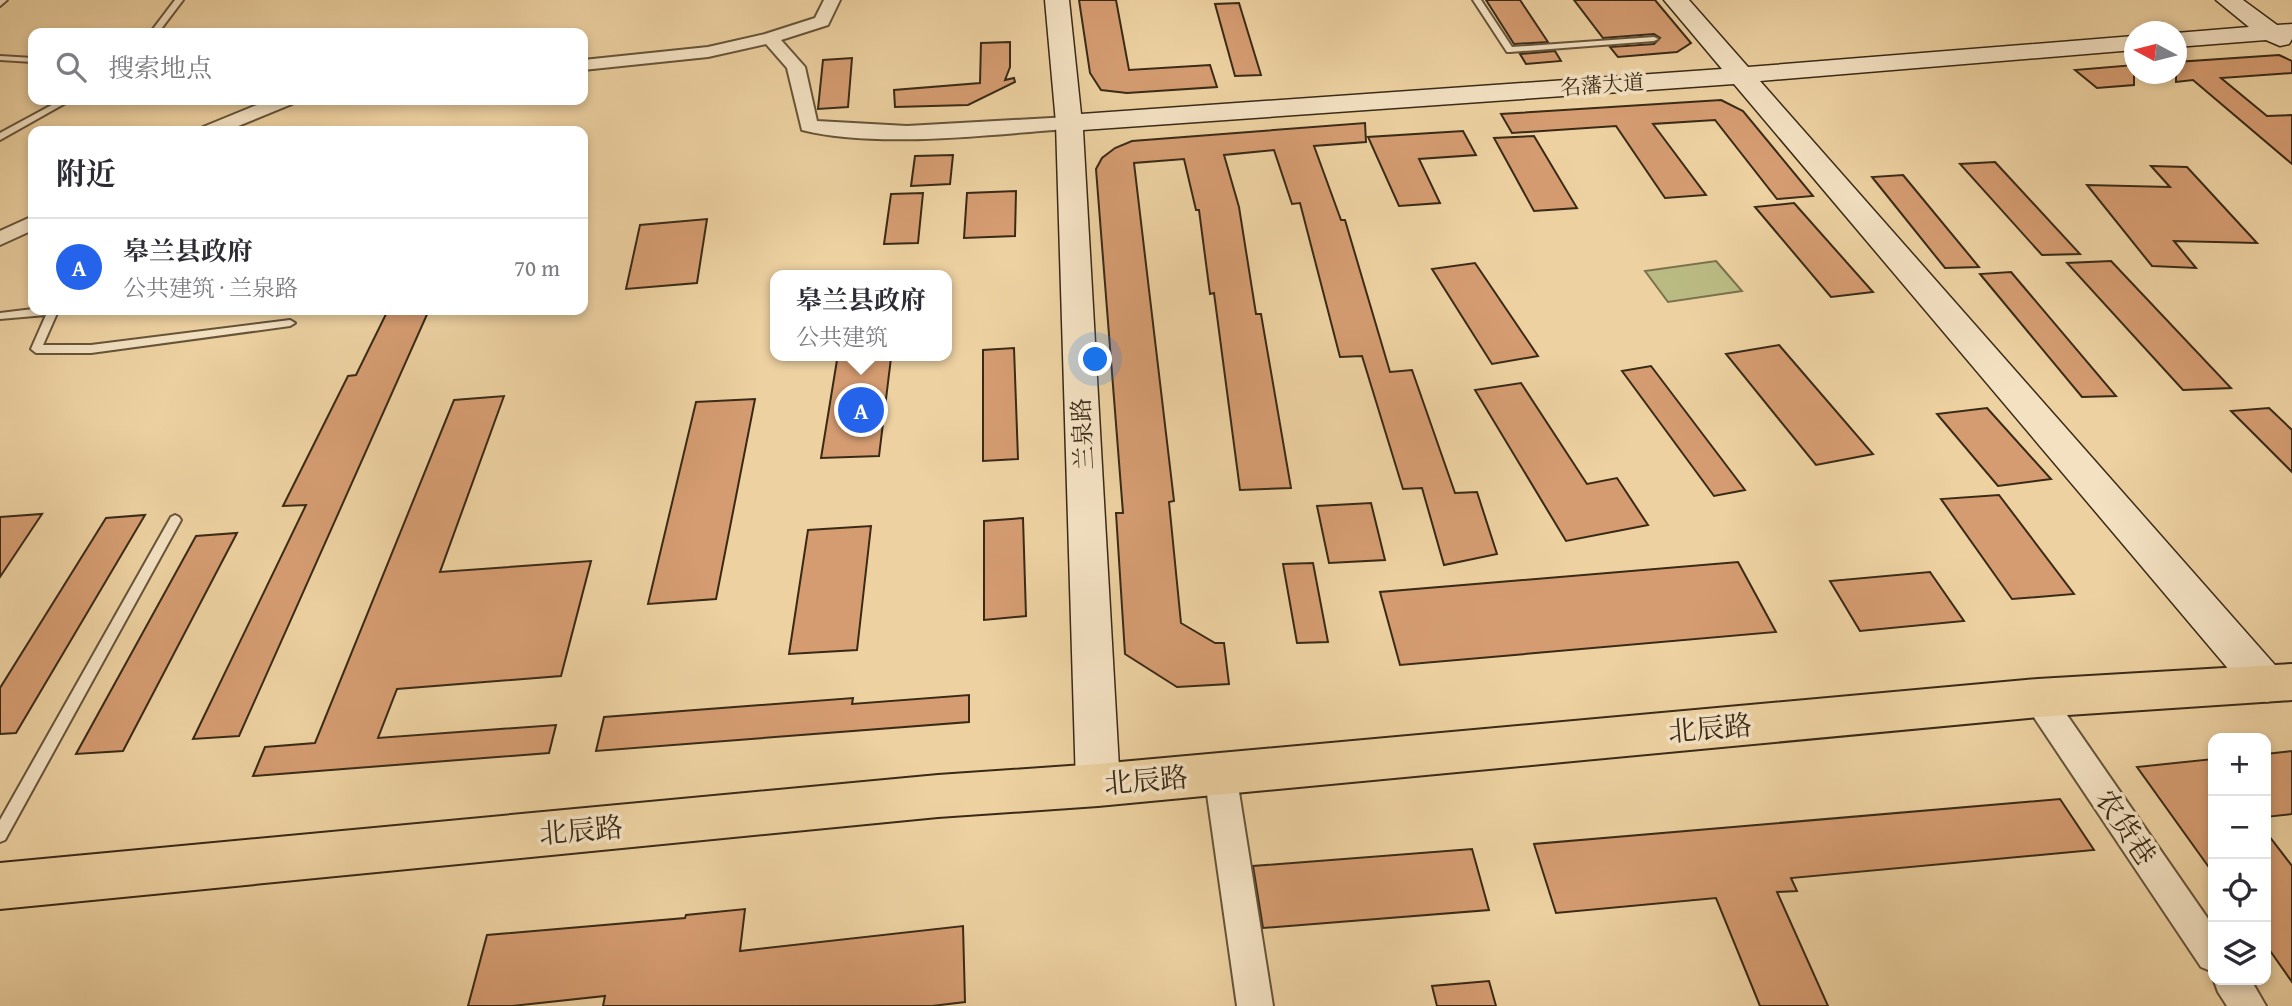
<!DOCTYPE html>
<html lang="zh">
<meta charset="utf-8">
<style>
body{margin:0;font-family:"Gentium Book Plus","Noto Serif SC",serif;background:#f2f2f3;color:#2b2b33}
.controls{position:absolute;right:21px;bottom:21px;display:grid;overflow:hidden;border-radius:14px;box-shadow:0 4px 10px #0003}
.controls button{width:63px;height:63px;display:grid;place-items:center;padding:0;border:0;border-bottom:2px solid #e1e1e2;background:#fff;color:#2b2b33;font:35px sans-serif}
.compass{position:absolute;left:2124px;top:21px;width:63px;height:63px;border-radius:50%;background:#fff;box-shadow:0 4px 10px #0003;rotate:277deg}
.you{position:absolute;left:1096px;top:360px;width:24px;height:24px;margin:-18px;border:5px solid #fff;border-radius:50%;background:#1a73e8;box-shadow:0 0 0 10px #1a73e833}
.badge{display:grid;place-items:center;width:46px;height:46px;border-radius:50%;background:#2563eb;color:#fff;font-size:23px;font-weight:700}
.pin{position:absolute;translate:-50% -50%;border:4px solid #fff;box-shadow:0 2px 7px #0006}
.popup{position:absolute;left:770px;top:270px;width:182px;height:91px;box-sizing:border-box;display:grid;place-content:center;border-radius:14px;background:#fff;filter:drop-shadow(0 2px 5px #0005);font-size:23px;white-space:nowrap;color:#7c7c81}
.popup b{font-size:26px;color:#2b2b33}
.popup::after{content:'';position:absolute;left:50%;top:100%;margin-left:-14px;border:14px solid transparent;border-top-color:#fff}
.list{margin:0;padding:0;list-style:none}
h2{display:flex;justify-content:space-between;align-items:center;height:91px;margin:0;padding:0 28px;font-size:30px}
h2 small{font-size:23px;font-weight:400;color:#7c7c81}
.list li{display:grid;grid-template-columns:46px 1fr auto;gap:21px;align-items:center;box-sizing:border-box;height:98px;padding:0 28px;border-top:2px solid #e1e1e2}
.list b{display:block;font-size:26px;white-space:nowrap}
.list p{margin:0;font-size:23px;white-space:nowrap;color:#7c7c81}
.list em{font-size:23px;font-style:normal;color:#7c7c81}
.icon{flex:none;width:38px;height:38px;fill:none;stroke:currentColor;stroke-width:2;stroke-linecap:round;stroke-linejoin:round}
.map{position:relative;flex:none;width:2292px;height:1006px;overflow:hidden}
.search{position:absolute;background:#fff;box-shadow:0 4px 10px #0003;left:28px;top:28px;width:560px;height:77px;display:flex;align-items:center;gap:18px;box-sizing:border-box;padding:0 24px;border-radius:14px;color:#7c7c81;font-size:26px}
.panel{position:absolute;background:#fff;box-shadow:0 4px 10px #0003;left:28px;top:126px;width:560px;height:189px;border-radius:14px}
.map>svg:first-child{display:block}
.green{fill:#babb83;stroke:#7a724d;stroke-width:2}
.building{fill:#d59c71;stroke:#392a17;stroke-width:2}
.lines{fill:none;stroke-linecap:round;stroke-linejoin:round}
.lane-casing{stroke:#66543a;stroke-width:4}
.street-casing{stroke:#66543a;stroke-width:4}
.secondary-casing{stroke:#392a17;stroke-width:3}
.primary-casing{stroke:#392a17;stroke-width:4}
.lane{fill:#f3e1c2;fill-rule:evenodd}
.street{fill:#f3e1c2;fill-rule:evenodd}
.secondary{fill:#f3e1c2;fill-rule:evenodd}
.primary{fill:#edd1a1;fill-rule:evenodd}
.labels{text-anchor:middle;stroke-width:7;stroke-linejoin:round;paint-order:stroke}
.far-street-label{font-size:21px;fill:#392a17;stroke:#f3e1c2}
.street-label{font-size:24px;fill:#392a17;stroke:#f3e1c2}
.near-street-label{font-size:28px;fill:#392a17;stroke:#f3e1c2}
</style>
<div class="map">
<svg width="2292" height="1006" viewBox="0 0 2292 1006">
<rect width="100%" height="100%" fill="#edd1a1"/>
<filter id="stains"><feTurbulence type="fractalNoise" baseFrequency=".00286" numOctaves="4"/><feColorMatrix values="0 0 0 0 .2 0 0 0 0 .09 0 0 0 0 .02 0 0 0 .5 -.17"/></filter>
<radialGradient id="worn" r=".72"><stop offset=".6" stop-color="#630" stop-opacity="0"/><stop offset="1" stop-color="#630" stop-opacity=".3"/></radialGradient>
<!-- green -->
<path class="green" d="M 1716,261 L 1742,291 L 1668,302 L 1645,271 Z"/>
<!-- building -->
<path class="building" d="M 1079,0 L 1116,0 L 1129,70 L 1210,65 L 1217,87 L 1127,93 L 1101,90 L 1090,73 Z
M 1486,0 L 1520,0 L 1548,42 L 1514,44 Z
M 1574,0 L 1655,0 L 1691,43 L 1677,52 L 1618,57 L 1610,47 L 1654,44 L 1660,38 L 1654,34 L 1603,38 Z
M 1239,3 L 1261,75 L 1235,76 L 1215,4 Z
M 1010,42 L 1010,67 L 1005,80 L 1014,78 L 1015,82 L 968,105 L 895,107 L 894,90 L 980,83 L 981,43 Z
M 1555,51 L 1561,61 L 1526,64 L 1520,54 Z
M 2279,55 L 2292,61 L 2292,73 L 2221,78 L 2267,116 L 2292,115 L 2292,164 L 2193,80 L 2176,82 L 2176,62 Z
M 852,58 L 848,107 L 818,109 L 823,60 Z
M 2134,65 L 2134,85 L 2097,88 L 2075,70 Z
M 1721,100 L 1743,111 L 1813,196 L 1777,199 L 1715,120 L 1653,124 L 1706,195 L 1665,198 L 1616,126 L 1512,133 L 1501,114 Z
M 1365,123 L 1366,142 L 1314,146 L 1341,220 L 1345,220 L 1390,372 L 1412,370 L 1455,493 L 1477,492 L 1497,554 L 1444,565 L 1422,488 L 1403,489 L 1362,356 L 1340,357 L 1300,203 L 1292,204 L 1274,150 L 1224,155 L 1239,207 L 1256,314 L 1261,314 L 1291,488 L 1240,490 L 1214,293 L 1210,294 L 1199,210 L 1196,210 L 1184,159 L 1134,163 L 1174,501 L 1169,502 L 1181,623 L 1215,643 L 1224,643 L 1229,684 L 1177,687 L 1125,654 L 1116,513 L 1123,513 L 1096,169 L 1102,158 L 1115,148 L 1132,141 Z
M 1463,131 L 1476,155 L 1419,159 L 1440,203 L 1399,206 L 1368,137 Z
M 1534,136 L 1577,208 L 1534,211 L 1494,138 Z
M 953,155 L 950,184 L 911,186 L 915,156 Z
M 1995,162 L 2080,254 L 2042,255 L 1960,164 Z
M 2151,166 L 2187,167 L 2257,243 L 2174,241 L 2196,268 L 2152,266 L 2087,185 L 2170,187 Z
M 1903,175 L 1979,267 L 1945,268 L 1872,177 Z
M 1016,191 L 1015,236 L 964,238 L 967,193 Z
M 923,193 L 918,243 L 884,244 L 891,194 Z
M 1794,203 L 1873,292 L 1831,297 L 1755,207 Z
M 707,219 L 697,283 L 626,289 L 640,225 Z
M 2111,261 L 2231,388 L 2183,390 L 2067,263 Z
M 1475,263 L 1538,356 L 1492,364 L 1432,269 Z
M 2011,272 L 2116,396 L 2082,397 L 1980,274 Z
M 388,310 L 429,310 L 239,736 L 193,739 L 306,505 L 283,506 L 348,376 L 356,375 Z
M 1779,345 L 1873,454 L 1816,465 L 1726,354 Z
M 1014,348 L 1018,459 L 983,461 L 983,350 Z
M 891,358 L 879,456 L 821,458 L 837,360 Z
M 1651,366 L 1745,490 L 1714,496 L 1622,371 Z
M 1521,383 L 1587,484 L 1617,478 L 1648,525 L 1566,541 L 1475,390 Z
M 504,396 L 440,572 L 591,561 L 561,676 L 397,689 L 378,738 L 556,725 L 549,753 L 253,776 L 265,747 L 315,743 L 454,400 Z
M 755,399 L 716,599 L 648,604 L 696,402 Z
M 1987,408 L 2051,479 L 1998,486 L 1937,414 Z
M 2269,408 L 2292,430 L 2292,472 L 2231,411 Z
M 1999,495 L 2074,594 L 2012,599 L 1941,499 Z
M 1371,503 L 1385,560 L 1329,563 L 1317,506 Z
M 42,514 L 0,577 L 0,517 Z
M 145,515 L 16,733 L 0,734 L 0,688 L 106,518 Z
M 1023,518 L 1026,616 L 984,620 L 984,521 Z
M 871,526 L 857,650 L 789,654 L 808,530 Z
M 237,533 L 123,751 L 76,754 L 196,536 Z
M 1738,562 L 1776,632 L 1400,665 L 1380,592 Z
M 1313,563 L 1328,642 L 1297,643 L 1283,564 Z
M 1930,572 L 1964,621 L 1860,631 L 1830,581 Z
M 969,695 L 969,722 L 596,751 L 604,717 L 853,698 L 852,704 Z
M 2292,751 L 2292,814 L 2266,817 L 2266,754 Z
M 2213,759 L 2213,873 L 2137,767 Z
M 2060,799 L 2094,850 L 1791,878 L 1797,891 L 1777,892 L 1828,1006 L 1760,1006 L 1716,898 L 1556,913 L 1534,844 Z
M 2266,832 L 2292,866 L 2292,982 L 2266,945 Z
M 1472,849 L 1489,910 L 1263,928 L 1253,866 Z
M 745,909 L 740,951 L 963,926 L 965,1002 L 932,1006 L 603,1006 L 605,996 L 512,1006 L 468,1006 L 487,935 L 685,918 L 686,915 Z
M 1489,981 L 1496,1006 L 1437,1006 L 1432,986 Z"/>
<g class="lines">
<defs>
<path id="lane" d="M 0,0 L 7,0 L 0,6 Z
M 175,0 L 183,0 L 158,33 L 150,33 Z
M 1473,0 L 1481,0 L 1512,47 L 1654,37 L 1658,39 L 1654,41 L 1510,52 L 1507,52 Z
M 0,56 L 33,58 L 33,62 L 0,60 Z
M 61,100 L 71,100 L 0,140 L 0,133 Z
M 33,309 L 58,311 L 43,345 L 91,345 L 290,320 L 295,323 L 290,326 L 91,353 L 36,353 L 31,349 L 46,315 L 0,319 L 0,313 Z
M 175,515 L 179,517 L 181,520 L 5,840 L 0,842 L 0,820 L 171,517 Z"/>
<path id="street" d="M 824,0 L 840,0 L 828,25 L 781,40 L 805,67 L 817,121 L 907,126 L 1069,117 L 1079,123 L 1069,129 C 991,134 878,149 802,130 L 787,68 L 766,44 L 708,57 L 583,70 L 583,60 L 708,47 L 765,34 L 815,18 Z
M 269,100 L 294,100 L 292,104 L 226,131 L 200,131 L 203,127 Z
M 33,216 L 33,230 L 0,245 L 0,231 Z
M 2038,685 L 2049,689 L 2213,926 L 2213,972 L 2201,967 L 2027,707 L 2023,698 L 2027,689 Z
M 1220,759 L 1231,763 L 1236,773 L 1273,1006 L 1237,1006 L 1204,773 L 1209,763 Z
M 2213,978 L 2251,980 L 2266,1006 L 2227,1006 L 2218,992 Z"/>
<path id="secondary" d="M 1045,0 L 1069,0 L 1081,114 L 1722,69 L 1664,0 L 1689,0 L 1748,67 L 2134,36 L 2134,50 L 1760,81 L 2282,673 L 2288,685 L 2282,697 L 2267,702 L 2252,697 L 1734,84 L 1083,130 L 1120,785 L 1114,799 L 1098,805 L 1082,799 L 1076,785 L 1056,123 Z
M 2216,0 L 2243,0 L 2277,25 L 2292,24 L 2292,39 L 2289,44 L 2280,46 L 2266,40 L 2176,47 L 2176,33 L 2249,27 Z"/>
<path id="primary" d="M 2292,664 L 2292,700 L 2038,717 L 1098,806 L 938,817 L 0,909 L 0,863 L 938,775 L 1098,764 L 2038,679 Z"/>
</defs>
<!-- lane casing -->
<use href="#lane" class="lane-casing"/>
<!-- street casing -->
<use href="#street" class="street-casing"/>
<!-- secondary casing -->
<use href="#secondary" class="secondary-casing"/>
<!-- primary casing -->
<use href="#primary" class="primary-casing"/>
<!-- lane -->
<use href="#lane" class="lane"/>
<!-- street -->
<use href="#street" class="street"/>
<!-- secondary -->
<use href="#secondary" class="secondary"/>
<!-- primary -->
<use href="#primary" class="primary"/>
</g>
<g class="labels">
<!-- far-street labels -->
<g class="far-street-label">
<text transform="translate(1602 85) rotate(-4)" y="7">名藩大道</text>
</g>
<!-- street labels -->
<g class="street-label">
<text transform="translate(1083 434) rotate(-93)" y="8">兰泉路</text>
</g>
<!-- near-street labels -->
<g class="near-street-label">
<text transform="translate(1710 728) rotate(-5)" y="10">北辰路</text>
<text transform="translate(1146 780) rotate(-5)" y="10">北辰路</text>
<text transform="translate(2126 827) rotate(56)" y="10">农货巷</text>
<text transform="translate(581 830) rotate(-5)" y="10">北辰路</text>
</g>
</g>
<rect width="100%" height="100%" filter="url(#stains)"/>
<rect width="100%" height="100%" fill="url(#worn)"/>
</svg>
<div class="controls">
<button>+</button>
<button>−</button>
<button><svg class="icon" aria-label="locate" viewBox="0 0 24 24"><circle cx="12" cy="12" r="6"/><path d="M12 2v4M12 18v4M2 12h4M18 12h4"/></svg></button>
<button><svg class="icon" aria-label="layers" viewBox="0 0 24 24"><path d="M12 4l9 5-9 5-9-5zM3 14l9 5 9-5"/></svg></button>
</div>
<svg class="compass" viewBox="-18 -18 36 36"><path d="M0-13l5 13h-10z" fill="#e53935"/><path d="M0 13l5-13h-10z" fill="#7c7c81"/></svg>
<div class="you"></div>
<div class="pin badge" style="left:861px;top:410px">A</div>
<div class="popup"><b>皋兰县政府</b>公共建筑</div>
<div class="search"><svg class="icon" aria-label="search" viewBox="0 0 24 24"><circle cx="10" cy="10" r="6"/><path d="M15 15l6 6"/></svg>搜索地点</div>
<section class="panel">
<h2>附近<small></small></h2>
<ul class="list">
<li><span class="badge">A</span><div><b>皋兰县政府</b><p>公共建筑 · 兰泉路</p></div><em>70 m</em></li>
</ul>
</section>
</div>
